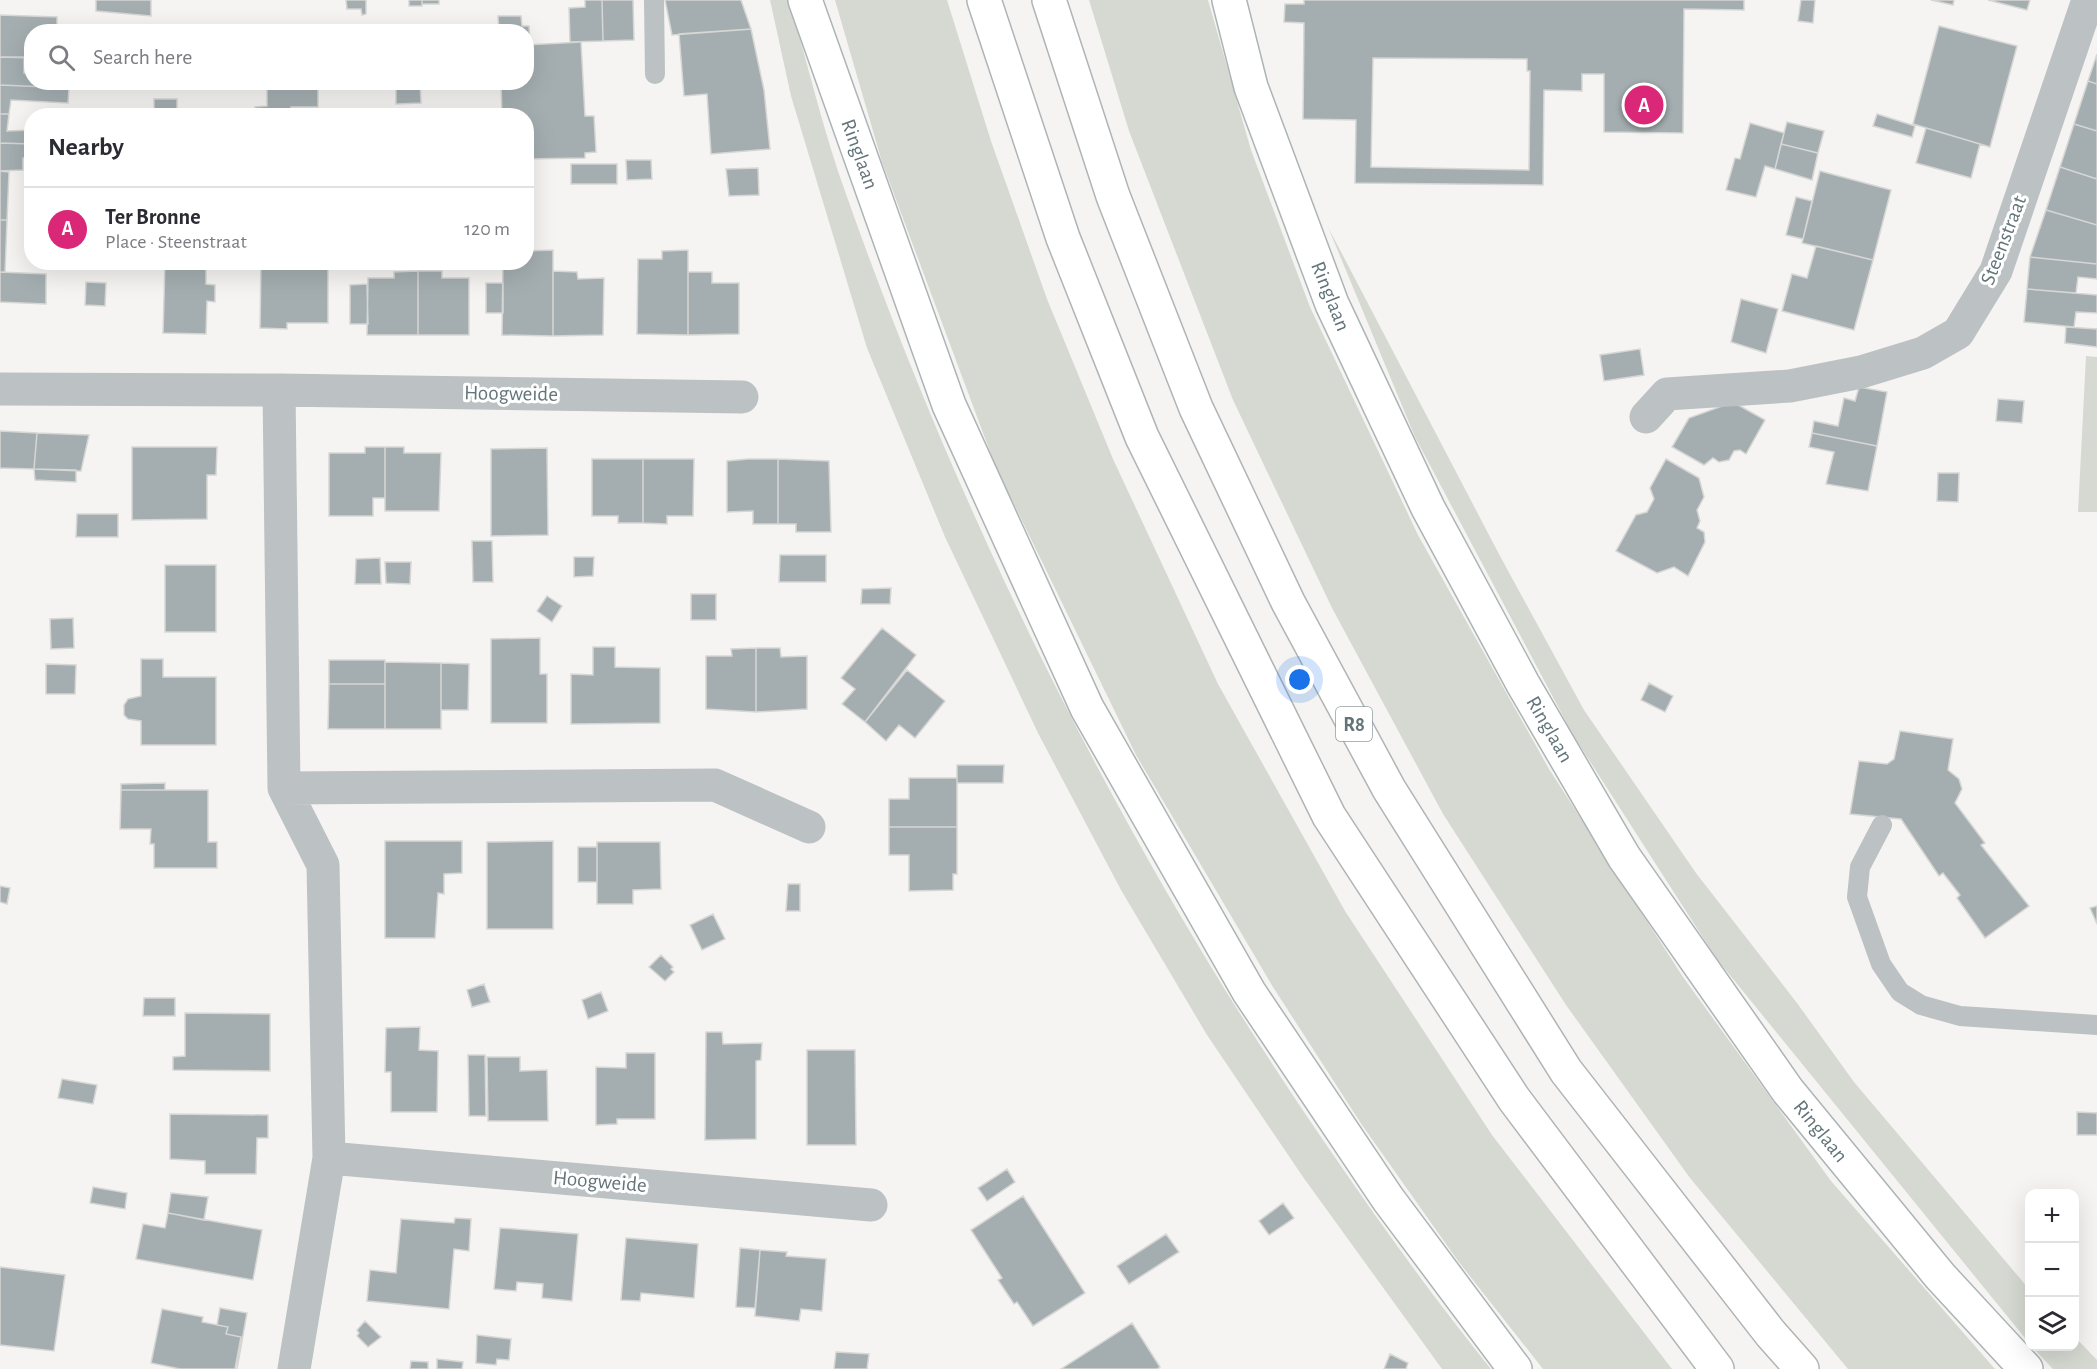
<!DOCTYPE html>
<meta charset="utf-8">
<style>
body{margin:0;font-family:"Alegreya Sans",sans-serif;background:#f7f7f7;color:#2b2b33}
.controls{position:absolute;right:18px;bottom:18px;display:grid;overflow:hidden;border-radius:12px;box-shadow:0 6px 24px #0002}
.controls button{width:54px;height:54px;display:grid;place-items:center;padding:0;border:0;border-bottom:2px solid #e1e1e2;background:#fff;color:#2b2b33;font:30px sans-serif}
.you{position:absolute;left:1300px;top:680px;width:21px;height:21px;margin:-15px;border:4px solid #fff;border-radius:50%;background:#1a73e8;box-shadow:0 0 0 9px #1a73e833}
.badge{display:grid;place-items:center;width:39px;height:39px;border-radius:50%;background:#db2777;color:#fff;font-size:20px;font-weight:700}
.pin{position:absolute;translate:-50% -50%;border:3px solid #fff;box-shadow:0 2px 6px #0006}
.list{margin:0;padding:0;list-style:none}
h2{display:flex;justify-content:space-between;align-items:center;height:78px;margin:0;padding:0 24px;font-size:26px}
h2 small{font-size:20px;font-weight:400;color:#7c7c81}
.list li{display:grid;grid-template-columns:39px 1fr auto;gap:18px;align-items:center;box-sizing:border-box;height:84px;padding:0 24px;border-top:2px solid #e1e1e2}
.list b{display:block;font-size:22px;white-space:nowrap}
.list p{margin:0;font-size:20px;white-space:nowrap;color:#7c7c81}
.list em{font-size:20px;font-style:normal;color:#7c7c81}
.icon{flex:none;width:33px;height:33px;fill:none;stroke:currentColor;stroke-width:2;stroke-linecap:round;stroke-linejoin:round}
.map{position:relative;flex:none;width:2097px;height:1369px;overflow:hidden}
.search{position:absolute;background:#fff;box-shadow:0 6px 24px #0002;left:24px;top:24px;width:510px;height:66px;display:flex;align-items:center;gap:15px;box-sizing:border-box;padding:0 21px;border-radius:24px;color:#7c7c81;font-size:22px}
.panel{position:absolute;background:#fff;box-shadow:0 6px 24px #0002;left:24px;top:108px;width:510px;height:162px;border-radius:24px}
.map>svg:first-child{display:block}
.green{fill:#d6d9d1}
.building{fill:#a4aeb0;stroke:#d6d6d4;stroke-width:1.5;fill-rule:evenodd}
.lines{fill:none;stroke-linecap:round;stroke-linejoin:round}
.secondary-casing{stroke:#acb4b6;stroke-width:36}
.motorway-casing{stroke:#b0b4b6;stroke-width:36}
.service{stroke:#bcc1c3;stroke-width:20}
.minor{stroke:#bcc1c3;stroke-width:33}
.secondary{stroke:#fff;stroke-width:33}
.motorway{stroke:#fff;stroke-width:33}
.labels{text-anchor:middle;stroke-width:6;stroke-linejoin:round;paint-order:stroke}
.shield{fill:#fff;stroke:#929ea2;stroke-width:1.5}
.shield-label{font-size:20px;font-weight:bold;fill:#63757a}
.street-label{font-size:21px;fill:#63757a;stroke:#fff}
</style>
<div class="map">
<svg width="2097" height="1369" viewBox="0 0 2097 1369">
<rect width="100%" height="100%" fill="#f5f4f2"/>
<!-- green -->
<path class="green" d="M 770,0 L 789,0 C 808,64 823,131 846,194 C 966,534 1129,860 1334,1156 C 1384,1229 1436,1301 1491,1369 L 1442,1369 L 1303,1177 L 1207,1035 L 1121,890 L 1038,733 L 945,537 L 867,348 L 791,96 Z
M 835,0 L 947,0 L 991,141 L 1047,299 L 1113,459 L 1218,684 L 1345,911 L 1492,1135 L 1672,1369 L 1543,1369 L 1458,1261 L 1362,1125 L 1273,987 L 1136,755 L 995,465 L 882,162 Z
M 1089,0 L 1208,0 L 1251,150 L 1310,307 L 1418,535 L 1549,769 L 1683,977 L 1831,1181 L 1995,1369 L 1848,1369 L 1690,1178 L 1566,1005 L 1443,814 L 1332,608 L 1233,400 L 1129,131 Z
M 1328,227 L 1500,556 L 1584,710 L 1696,873 L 1797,1003 L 1854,1082 L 2029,1289 L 2029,1343 L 1716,958 L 1573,735 L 1415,437 Z
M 2086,356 L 2097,357 L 2097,512 L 2078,512 Z
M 2075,1337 L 2097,1360 L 2097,1369 L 2053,1369 L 2032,1347 L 2074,1346 Z"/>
<!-- building -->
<path class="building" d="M 96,0 L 151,0 L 151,16 L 96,11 Z
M 346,0 L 366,0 L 366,14 L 362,15 L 361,9 L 347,9 Z
M 409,0 L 422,0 L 422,6 L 409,6 Z
M 422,0 L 439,0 L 439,4 L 422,4 Z
M 585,0 L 602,0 L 603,41 L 570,42 L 569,8 L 585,7 Z
M 602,0 L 633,0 L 634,40 L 603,41 Z
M 665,0 L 741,0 L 751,29 L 672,35 Z
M 1304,0 L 1744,0 L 1744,10 L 1684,9 L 1683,133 L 1604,132 L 1604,74 L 1582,74 L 1582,91 L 1544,90 L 1543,185 L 1355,183 L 1356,120 L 1303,119 L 1304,23 L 1284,22 L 1285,4 L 1304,4 ZM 1373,58 L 1527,59 L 1527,71 L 1530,71 L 1529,170 L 1371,167 Z
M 1801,0 L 1815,0 L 1813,23 L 1798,21 Z
M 1931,0 L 1954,0 L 1953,5 Z
M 1988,0 L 2030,0 L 2027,10 Z
M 0,15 L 57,17 L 57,32 L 32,32 L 32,58 L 0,57 Z
M 498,16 L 521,16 L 522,26 L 529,26 L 530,45 L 526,45 L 526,32 L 499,32 Z
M 1939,26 L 2017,46 L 1990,147 L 1913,124 Z
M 751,29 L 764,90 L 770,149 L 711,154 L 707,94 L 684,96 L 679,34 Z
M 581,42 L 585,116 L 594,116 L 596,152 L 585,153 L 585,158 L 526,159 L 526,116 L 502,116 L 501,82 L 526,82 L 526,45 Z
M 2097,54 L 2097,84 L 2088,81 Z
M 0,57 L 24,57 L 24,73 L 32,74 L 32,82 L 69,82 L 69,88 L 0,85 Z
M 2088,81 L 2097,84 L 2097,131 L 2074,124 Z
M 267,82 L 318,82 L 318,107 L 291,107 L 291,116 L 255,116 L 255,107 L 267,106 Z
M 396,82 L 420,82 L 421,103 L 396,104 Z
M 0,85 L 69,88 L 68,103 L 11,100 L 9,114 L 0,114 Z
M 154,99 L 177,99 L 177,116 L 154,116 Z
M 0,114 L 9,114 L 7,131 L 32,130 L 32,144 L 0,143 Z
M 1877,114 L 1915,126 L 1912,137 L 1873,126 Z
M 1787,122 L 1824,131 L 1818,153 L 1781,144 Z
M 1750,123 L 1784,133 L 1775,169 L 1765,166 L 1756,197 L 1726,190 L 1735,158 L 1740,159 Z
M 2074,124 L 2097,131 L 2097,179 L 2060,167 Z
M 1926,128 L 1980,144 L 1971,178 L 1916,163 Z
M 0,143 L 32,144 L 32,159 L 23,158 L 23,170 L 0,171 Z
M 1781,144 L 1818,153 L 1812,180 L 1775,169 Z
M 626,160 L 651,160 L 652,179 L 627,180 Z
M 571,164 L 617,164 L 617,184 L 571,184 Z
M 2060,167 L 2097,179 L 2097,225 L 2046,210 Z
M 758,168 L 759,195 L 729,196 L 726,169 Z
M 0,171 L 9,172 L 7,220 L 0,220 Z
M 1820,171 L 1891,190 L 1873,260 L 1802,243 Z
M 1796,197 L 1812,201 L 1803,239 L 1786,235 Z
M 2046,210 L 2097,225 L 2097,264 L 2030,257 Z
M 0,220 L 7,220 L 5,272 L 0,272 Z
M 1816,246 L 1873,260 L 1854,330 L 1782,311 L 1792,274 L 1807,278 Z
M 553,250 L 553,336 L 502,335 L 503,262 L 526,262 L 526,251 Z
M 688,250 L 688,335 L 637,334 L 638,259 L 662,259 L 662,251 Z
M 2030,257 L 2097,264 L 2097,279 L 2078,277 L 2076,293 L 2027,289 Z
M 165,262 L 206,262 L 206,284 L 215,285 L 215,302 L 207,301 L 206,334 L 163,333 Z
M 261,262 L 328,262 L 328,323 L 287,323 L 287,329 L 260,328 Z
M 418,271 L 442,271 L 442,278 L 469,278 L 469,335 L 418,335 Z
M 418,271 L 418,335 L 367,335 L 368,278 L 394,278 L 394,272 Z
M 553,271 L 577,272 L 578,279 L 604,278 L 603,335 L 553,336 Z
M 0,272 L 46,274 L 46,304 L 0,302 Z
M 688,272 L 712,272 L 712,283 L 739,283 L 739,334 L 688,335 Z
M 86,282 L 106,283 L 105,306 L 85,305 Z
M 486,283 L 503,283 L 503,313 L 486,313 Z
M 367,284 L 368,324 L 350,324 L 350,285 Z
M 2027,289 L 2097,295 L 2097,313 L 2076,312 L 2074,327 L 2024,322 Z
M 1741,299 L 1778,309 L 1766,353 L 1731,342 Z
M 2066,327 L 2097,329 L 2097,347 L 2065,343 Z
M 1640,349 L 1644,375 L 1604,381 L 1600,355 Z
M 1859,387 L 1887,392 L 1877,446 L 1812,433 L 1814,421 L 1838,426 L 1844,398 L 1855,401 Z
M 1998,399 L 2024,401 L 2022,423 L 1996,421 Z
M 1733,402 L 1765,420 L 1746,454 L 1740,450 L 1734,451 L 1729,460 L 1719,462 L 1713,458 L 1704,465 L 1672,447 L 1689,418 Z
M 0,431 L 37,433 L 34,469 L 0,468 Z
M 37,433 L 89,435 L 81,471 L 34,469 Z
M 1812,433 L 1877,446 L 1868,491 L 1826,484 L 1834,452 L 1809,447 Z
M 132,447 L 217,447 L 216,475 L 207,475 L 207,519 L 132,520 Z
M 365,447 L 385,447 L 385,498 L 373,498 L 373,516 L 329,516 L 329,453 L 365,453 Z
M 385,447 L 404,447 L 404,453 L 441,453 L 439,511 L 385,511 Z
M 547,448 L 548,535 L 491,536 L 491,449 Z
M 592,459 L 643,459 L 643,523 L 618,523 L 618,516 L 592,516 Z
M 643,459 L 694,459 L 693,516 L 667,516 L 667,524 L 643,523 Z
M 748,459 L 778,459 L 778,524 L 753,524 L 753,511 L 727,512 L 727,461 Z
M 778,459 L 829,461 L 831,532 L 796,532 L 796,524 L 778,524 Z
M 1666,459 L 1699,478 L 1704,497 L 1697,510 L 1700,521 L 1697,528 L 1704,532 L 1705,542 L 1688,576 L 1674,567 L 1657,573 L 1616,551 L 1636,515 L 1647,512 L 1654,499 L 1650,488 Z
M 34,469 L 76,470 L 76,482 L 35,480 Z
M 1938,473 L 1959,473 L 1958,502 L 1937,501 Z
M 77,514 L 118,514 L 118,537 L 76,537 Z
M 472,541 L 492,541 L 493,582 L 473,582 Z
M 780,555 L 826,555 L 826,582 L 779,582 Z
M 574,557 L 594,557 L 593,576 L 574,577 Z
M 380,558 L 381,584 L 355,584 L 356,559 Z
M 385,562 L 411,562 L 410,584 L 386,583 Z
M 165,565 L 216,565 L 216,632 L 165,632 Z
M 891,588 L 890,604 L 861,604 L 862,589 Z
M 691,594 L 716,594 L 716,620 L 691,620 Z
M 547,596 L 562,606 L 552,622 L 537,611 Z
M 73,618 L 74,648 L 51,649 L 50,619 Z
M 882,628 L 916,655 L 865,722 L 842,704 L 855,689 L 841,678 Z
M 540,638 L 540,674 L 547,674 L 547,723 L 491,723 L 491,639 Z
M 593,647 L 615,647 L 615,667 L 660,668 L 660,723 L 571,724 L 571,674 L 593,675 Z
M 756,648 L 756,712 L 706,709 L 706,656 L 732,656 L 731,649 Z
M 756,648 L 780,648 L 781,657 L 807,656 L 807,709 L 756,712 Z
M 141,659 L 163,659 L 163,677 L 216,677 L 216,745 L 141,745 L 141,721 L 128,719 L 124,715 L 124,705 L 128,699 L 141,696 Z
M 329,660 L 385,660 L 385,684 L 329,684 Z
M 385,662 L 441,663 L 441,729 L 385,729 Z
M 441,663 L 469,664 L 468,710 L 441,710 Z
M 46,664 L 76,665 L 75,694 L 46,694 Z
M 907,670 L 945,701 L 915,738 L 899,725 L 886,741 L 865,722 Z
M 1649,683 L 1673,696 L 1665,712 L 1641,700 Z
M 329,684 L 385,684 L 385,729 L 328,729 Z
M 1900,731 L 1953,739 L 1948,770 L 1959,779 L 1962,789 L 1955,803 L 1985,843 L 1981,845 L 2029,906 L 1985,938 L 1957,898 L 1960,895 L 1943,873 L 1939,876 L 1901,819 L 1850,814 L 1859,761 L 1887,764 L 1894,759 Z
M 957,765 L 1004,765 L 1003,783 L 957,783 Z
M 909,778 L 957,778 L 957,827 L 889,827 L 889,799 L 909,799 Z
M 165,783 L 165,790 L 121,790 L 121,784 Z
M 121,790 L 208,790 L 208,842 L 217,842 L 217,868 L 154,868 L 154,844 L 150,844 L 151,829 L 120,829 Z
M 889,827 L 957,827 L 957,874 L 953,874 L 953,890 L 909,891 L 909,855 L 889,855 Z
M 385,841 L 462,841 L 462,873 L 444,874 L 444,894 L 438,893 L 435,938 L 385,938 Z
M 553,841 L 553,929 L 487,929 L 487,842 Z
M 597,842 L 660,842 L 661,889 L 633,890 L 633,904 L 597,904 Z
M 578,847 L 597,847 L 597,882 L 578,882 Z
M 788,884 L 800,884 L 800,911 L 786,911 Z
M 0,886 L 10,888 L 7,904 L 0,902 Z
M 2097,906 L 2097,924 L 2090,908 Z
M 713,914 L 725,939 L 702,950 L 690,925 Z
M 661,955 L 673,967 L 671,969 L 674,972 L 665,981 L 649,967 Z
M 484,984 L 490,1002 L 472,1007 L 467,990 Z
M 601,992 L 608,1011 L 588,1019 L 582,1000 Z
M 144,998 L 175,998 L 175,1016 L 143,1016 Z
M 185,1013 L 270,1014 L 270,1071 L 173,1070 L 173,1057 L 185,1056 Z
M 420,1027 L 419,1050 L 438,1051 L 437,1112 L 391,1112 L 391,1072 L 385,1072 L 386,1028 Z
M 706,1032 L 722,1032 L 723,1044 L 762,1043 L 761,1060 L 756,1061 L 756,1139 L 705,1140 Z
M 807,1050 L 855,1050 L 856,1145 L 807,1145 Z
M 626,1053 L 655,1053 L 655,1119 L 617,1119 L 617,1124 L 596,1125 L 596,1067 L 626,1068 Z
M 468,1055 L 485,1055 L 486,1116 L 469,1116 Z
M 487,1057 L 520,1057 L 520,1071 L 547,1070 L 548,1121 L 488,1121 Z
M 62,1079 L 97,1085 L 93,1104 L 58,1098 Z
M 2077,1112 L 2097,1113 L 2097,1135 L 2077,1135 Z
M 170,1114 L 268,1115 L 268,1138 L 257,1138 L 256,1174 L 205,1174 L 205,1161 L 170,1159 Z
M 1007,1169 L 1015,1182 L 987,1201 L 978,1188 Z
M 93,1187 L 127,1193 L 125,1209 L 90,1203 Z
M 171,1193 L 208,1197 L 204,1220 L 168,1213 Z
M 1023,1196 L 1085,1293 L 1033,1326 L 1017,1302 L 1014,1304 L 998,1280 L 1002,1278 L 971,1230 Z
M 1283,1203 L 1294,1218 L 1269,1235 L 1259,1221 Z
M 168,1213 L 262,1230 L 253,1280 L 136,1259 L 143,1224 L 165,1228 Z
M 455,1218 L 471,1219 L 469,1251 L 454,1249 L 449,1309 L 367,1301 L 370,1270 L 396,1273 L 401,1219 L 454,1223 Z
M 500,1228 L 578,1234 L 572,1301 L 542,1298 L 543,1284 L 517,1282 L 516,1291 L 494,1289 Z
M 1166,1234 L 1179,1252 L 1129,1284 L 1117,1266 Z
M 626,1238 L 698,1244 L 694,1298 L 641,1293 L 640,1301 L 621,1300 Z
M 740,1248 L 760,1250 L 755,1308 L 736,1307 Z
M 760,1250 L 787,1252 L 786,1256 L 826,1259 L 822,1311 L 801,1309 L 799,1321 L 755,1316 Z
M 0,1267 L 65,1275 L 54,1351 L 0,1345 Z
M 220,1308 L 247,1313 L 237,1369 L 241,1337 L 226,1334 L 228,1327 L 217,1325 Z
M 162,1309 L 203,1317 L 202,1322 L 228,1327 L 226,1334 L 241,1337 L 235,1369 L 180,1369 L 151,1363 Z
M 365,1321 L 381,1337 L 368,1347 L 357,1336 L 359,1333 L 357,1330 Z
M 1132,1323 L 1160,1367 L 1157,1369 L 1061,1369 Z
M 477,1335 L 511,1339 L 509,1360 L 497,1359 L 496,1365 L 476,1363 Z
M 836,1352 L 869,1354 L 867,1369 L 834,1369 Z
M 1390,1354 L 1408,1363 L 1406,1369 L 1384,1369 Z
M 437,1359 L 463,1362 L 462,1369 L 437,1369 Z
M 411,1361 L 428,1362 L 428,1369 L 410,1369 Z"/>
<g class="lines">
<defs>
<path id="secondary" d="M 805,0 L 949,405 L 1087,708 L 1249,992 L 1388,1199 L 1515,1369
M 1229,0 L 1251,87 L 1332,304 L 1428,508 L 1523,684 L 1624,857 L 1788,1091 L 1940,1276 L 2026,1369"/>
<path id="motorway" d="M 984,0 L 1063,238 L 1142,437 L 1329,816 L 1514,1099 L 1717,1369
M 1049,0 L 1113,196 L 1196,408 L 1288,602 L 1389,789 L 1566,1071 L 1771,1334 L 1802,1369"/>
</defs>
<!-- secondary casing -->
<use href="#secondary" class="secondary-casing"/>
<!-- motorway casing -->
<use href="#motorway" class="motorway-casing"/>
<!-- service -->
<path class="service" d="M 654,0 L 655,74
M 1882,825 L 1860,867 L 1857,897 L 1881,964 L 1900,992 L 1921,1005 L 1960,1016 L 2097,1025"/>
<!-- minor -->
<path class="minor" d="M 0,389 L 279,390 L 742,397
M 279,390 L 284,788 L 323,865 L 329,1158 L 294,1369
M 1646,417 L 1667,394 L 1790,386 L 1861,372 L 1923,353 L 1958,333 L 1996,271 L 2088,0
M 284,788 L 715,785 L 809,827
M 329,1158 L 871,1205"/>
<!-- secondary -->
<use href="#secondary" class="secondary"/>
<!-- motorway -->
<use href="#motorway" class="motorway"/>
</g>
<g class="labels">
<!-- shield labels -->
<rect class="shield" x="1336" y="707" width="36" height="34" rx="4.5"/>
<g class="shield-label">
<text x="1354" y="731">R8</text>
</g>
<!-- street labels -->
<g class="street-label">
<text transform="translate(860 154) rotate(70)" y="7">Ringlaan</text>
<text transform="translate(2003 240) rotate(-69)" y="7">Steenstraat</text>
<text transform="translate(1331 296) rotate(68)" y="7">Ringlaan</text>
<text transform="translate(511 393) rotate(1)" y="7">Hoogweide</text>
<text transform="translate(1550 729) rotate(60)" y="7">Ringlaan</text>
<text transform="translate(1821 1131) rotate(51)" y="7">Ringlaan</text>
<text transform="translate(600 1181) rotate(5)" y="7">Hoogweide</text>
</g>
</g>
</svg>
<div class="controls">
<button>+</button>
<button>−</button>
<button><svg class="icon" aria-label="layers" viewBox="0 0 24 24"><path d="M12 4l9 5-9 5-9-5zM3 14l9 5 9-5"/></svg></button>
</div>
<div class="you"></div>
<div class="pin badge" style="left:1644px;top:105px">A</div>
<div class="search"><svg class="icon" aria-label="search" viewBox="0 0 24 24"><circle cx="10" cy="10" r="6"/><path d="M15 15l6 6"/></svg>Search here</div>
<section class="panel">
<h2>Nearby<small></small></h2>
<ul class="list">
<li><span class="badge">A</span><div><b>Ter Bronne</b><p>Place · Steenstraat</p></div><em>120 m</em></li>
</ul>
</section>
</div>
